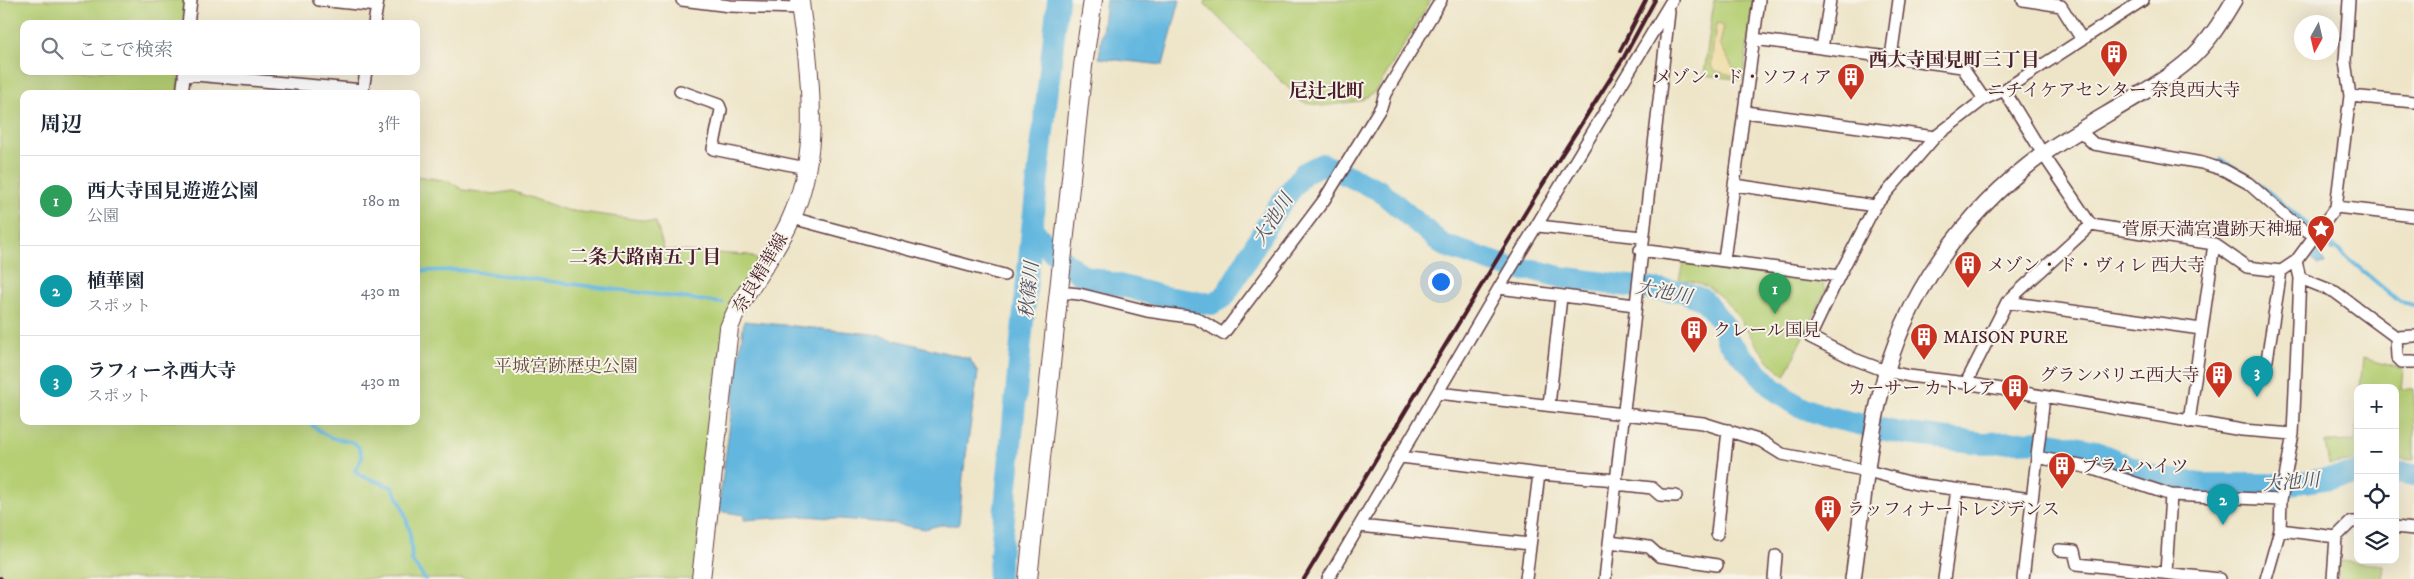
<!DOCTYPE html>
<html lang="ja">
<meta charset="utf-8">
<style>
body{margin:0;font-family:"IM FELL DW Pica","Noto Serif JP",serif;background:#f6f6f7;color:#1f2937}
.controls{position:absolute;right:15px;bottom:15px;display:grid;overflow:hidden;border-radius:10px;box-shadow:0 5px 20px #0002}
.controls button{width:45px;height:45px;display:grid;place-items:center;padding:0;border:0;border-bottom:1px solid #e0e1e3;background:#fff;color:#1f2937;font:25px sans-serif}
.compass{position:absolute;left:2294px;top:15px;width:45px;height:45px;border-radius:50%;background:#fff;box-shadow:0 5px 20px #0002;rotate:188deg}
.you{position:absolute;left:1440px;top:281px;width:18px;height:18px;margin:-12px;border:4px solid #fff;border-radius:50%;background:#1a73e8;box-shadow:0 0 0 8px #1a73e833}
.badge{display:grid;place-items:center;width:32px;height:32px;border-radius:50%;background:#c8321e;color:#fff;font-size:16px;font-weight:700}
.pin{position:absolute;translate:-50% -41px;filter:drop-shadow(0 1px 2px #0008)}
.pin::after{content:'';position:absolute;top:26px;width:18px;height:15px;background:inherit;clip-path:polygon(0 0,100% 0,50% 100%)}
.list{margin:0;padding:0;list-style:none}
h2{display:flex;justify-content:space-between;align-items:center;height:65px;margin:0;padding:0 20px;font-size:21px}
h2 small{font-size:16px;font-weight:400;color:#747a83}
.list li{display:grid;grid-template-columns:32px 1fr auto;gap:15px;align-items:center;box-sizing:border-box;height:90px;padding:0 20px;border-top:1px solid #e0e1e3}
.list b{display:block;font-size:19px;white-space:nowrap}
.list p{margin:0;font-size:16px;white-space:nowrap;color:#747a83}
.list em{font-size:16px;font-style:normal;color:#747a83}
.icon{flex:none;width:28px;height:28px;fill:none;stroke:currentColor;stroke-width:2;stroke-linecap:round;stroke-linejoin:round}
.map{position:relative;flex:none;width:2414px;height:579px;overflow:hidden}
.search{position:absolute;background:#fff;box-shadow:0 5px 20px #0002;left:20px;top:20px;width:400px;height:55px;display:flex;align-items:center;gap:12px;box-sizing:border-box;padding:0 18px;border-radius:10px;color:#747a83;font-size:19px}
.panel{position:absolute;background:#fff;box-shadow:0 5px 20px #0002;left:20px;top:90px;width:400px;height:335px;border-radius:10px}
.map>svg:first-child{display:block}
.green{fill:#b6cf74;stroke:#807750}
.sand{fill:#eeda9e;stroke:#9c7c64}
.water{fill:#64b7df;stroke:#576b85}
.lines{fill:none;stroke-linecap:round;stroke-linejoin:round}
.stream{stroke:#64b7df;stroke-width:4}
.river{stroke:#64b7df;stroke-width:22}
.street-casing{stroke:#633d43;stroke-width:14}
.secondary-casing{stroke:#633d43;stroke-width:18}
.primary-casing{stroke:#633d43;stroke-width:20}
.street{stroke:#fff;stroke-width:11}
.secondary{stroke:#fff;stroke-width:15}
.primary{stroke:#fff;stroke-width:18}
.rail{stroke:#4a1f2b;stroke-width:4}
.labels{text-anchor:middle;stroke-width:4;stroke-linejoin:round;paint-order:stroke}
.poi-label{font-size:18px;fill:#4a1f2b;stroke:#f7f3e8;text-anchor:start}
.street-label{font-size:18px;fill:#4a1f2b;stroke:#f7f3e8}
.park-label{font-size:18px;fill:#654b3d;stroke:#f7f3e8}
.neighbourhood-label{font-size:19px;font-weight:bold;fill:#4a1f2b;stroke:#f7f3e8}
.water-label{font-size:19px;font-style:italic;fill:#53546a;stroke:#f7f3e8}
</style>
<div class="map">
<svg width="2414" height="579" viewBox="0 0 2414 579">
<rect width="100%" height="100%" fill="#f7f3e8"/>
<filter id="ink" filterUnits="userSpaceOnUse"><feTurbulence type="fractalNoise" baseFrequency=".02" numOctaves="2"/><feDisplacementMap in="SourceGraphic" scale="10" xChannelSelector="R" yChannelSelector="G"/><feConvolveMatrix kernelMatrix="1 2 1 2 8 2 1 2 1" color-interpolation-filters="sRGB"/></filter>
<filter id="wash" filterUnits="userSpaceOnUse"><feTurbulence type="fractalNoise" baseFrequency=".0096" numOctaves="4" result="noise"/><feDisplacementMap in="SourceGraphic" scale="20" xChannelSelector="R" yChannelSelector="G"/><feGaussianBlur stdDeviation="1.12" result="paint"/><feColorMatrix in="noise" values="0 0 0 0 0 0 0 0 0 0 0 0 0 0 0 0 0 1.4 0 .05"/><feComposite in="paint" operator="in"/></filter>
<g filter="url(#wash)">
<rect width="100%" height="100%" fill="#eee5c8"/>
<!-- green -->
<path class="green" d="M 0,0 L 188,0 L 186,24 L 24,24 L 24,71 L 180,71 L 177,94 L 24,94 L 24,421 L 416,421 L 416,176 L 449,181 L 463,190 L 495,194 L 512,191 L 566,210 L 656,222 L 664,250 L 749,255 L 758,260 L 722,342 L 709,428 L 694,579 L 0,579 Z
M 1206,0 L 1431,0 L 1376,91 L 1360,101 L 1322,106 L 1302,102 L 1205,4 Z
M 1714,0 L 1753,0 L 1743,80 L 1704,75 Z
M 1683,263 L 1769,272 L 1822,280 L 1826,290 L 1785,376 C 1745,347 1736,281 1679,280 Z
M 2363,358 L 2403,369 L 2401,389 L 2414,389 L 2414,460 L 2395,458 L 2395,388 L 2360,388 Z
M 2358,409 L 2358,461 L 2329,464 L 2325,442 L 2355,441 Z
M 2339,561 L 2384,565 L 2382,579 L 2340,579 L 2338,575 Z"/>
<!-- sand -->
<path class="sand" d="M 1718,23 L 1724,27 L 1720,44 L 1738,77 L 1713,70 L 1711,65 L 1716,24 Z"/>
<!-- water -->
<path class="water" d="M 1106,0 L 1180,0 L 1163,65 L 1099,58 Z
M 2320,236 L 2335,250 L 2333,252 L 2328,247 L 2322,249 L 2319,253 L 2325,264 L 2318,265 L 2305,255 Z
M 744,321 L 872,334 L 970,359 L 978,373 L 963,476 L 959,525 L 940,525 L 925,529 L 898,524 L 806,516 L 744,520 L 744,515 L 718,511 Z"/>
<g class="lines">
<!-- stream -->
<path class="stream" d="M 2221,160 L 2247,174 L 2400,302 L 2414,305
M 416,271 L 460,270 L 722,303
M 307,421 C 314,426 322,434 330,437 C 346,444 358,435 362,458 L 355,470 L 359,475 L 392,487 L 402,505 L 410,532 L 412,561 L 425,579"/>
<!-- river -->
<path class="river" d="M 1032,229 L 1052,251 L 1081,275 L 1164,297 L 1212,304 L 1225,296 L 1277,208 L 1304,173 L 1322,164 L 1379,190 L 1443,245 L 1517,270 L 1534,270 L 1560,277 L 1659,290 L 1681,291 L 1704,300 L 1723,324 L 1727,340 L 1774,389 L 1798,406 L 1828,417 L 1899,433 L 1982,443 L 2047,441 L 2091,450 L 2156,477 L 2202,484 L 2290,484 L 2358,474
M 2395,472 L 2414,475
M 998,579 L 1032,229 L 1058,0"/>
</g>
</g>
<g filter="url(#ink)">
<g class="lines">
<defs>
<path id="street" d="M 319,0 L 377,6
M 682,0 L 730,6 L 800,8
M 2023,0 L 2061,6 L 2081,38
M 2143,0 L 2004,90 L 1984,99 L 1935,137 L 1875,206 L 1839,276 L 1810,337 L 1854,359 L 1886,371 L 1909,376 L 1966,383 L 2242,430 L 2293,434
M 188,24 L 191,0
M 374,24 L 378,0
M 1754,39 L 1962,67 L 1984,99
M 1822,48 L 1830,0
M 1891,57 L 1899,0
M 184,74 L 363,90 L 366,71
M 2004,90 L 2043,154 L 2091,225 L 2214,244 L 2247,267 L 2281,271 L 2296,261
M 680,91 L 719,105 L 721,110 L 713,149 L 806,168
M 182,94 L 185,71
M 2350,96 L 2414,102
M 1745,112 L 1935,137
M 2080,131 L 2094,144 L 2202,163 L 2224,170 L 2248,183 L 2289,219 L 2315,236
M 1735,185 L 1875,206
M 2336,207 L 2414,216
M 792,218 L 1004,275
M 1538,226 L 1642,237
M 1640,250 L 1839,276
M 1724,260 L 1759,0
M 2300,278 L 2335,292 L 2396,337 L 2414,336
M 1499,288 L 1635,305
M 1059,292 L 1079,294 L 1147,311 L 1196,318 L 1223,334 L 1324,200 L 1381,107 L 1385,94 L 1441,0
M 2007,302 L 2201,329
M 2396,337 L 2397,357 L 2402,362 L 2414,362
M 2267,360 L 2281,271
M 1966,383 L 2007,302 L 2091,225
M 1438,393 L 1703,423 L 1761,441 L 1782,454 L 1868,471 L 1916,484 L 2031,499
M 1549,405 L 1561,297
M 2189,422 L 2214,244
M 1401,457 L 1539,474 L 1617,480
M 2037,457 L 2044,397
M 1616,484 L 1652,488 L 1660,495 L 1676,496
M 1360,526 L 1530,544
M 2395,527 L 2414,529
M 2280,530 L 2336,537
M 1717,534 L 1728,430
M 1609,542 L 1649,547 L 1659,556 L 1717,565
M 2059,550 L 2074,551 L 2077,564 L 2220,579
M 2166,573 L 2171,495
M 1328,579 L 1499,288 L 1672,0
M 1526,579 L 1539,474
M 1605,579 L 1669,12
M 1774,579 L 1776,556
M 1944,579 L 1957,490
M 2023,579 L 2037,457 L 2090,468 L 2171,495 L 2281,500
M 2266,579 L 2280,530 L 2281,500 L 2293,434 L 2300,278 L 2296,261 L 2336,207 L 2350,96 L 2345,61 L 2349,0
M 2333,579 L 2336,537 L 2351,522 L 2358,522"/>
<path id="secondary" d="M 1853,579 C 1862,517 1866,453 1881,392 C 1903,297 1964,211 2043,154 C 2074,132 2110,113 2142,93 C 2158,83 2175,73 2189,60 C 2208,43 2221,22 2234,0"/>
<path id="primary" d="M 701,579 L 729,328 C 744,288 774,258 791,219 C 815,166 813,109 807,53 C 805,35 801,18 800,0
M 1028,579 L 1083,66 L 1093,0"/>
</defs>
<!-- street casing -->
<use href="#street" class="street-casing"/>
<!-- secondary casing -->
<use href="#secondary" class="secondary-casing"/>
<!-- primary casing -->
<use href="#primary" class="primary-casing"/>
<!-- street -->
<use href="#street" class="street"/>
<!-- secondary -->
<use href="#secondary" class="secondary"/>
<!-- primary -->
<use href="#primary" class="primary"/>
<!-- rail -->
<path class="rail" d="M 1620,51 L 1646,0
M 0,578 L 1,579
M 1304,579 L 1536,195 L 1624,57 L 1655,0"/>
</g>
</g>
<!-- icons -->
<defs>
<symbol id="building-pin" viewBox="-11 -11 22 30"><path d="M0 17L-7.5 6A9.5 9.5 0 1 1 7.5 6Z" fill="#c8321e" stroke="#f7f3e8"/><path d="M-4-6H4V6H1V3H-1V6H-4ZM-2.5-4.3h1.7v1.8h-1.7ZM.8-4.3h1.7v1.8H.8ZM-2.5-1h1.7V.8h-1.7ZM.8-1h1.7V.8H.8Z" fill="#fff"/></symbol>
<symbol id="sight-pin" viewBox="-11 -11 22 30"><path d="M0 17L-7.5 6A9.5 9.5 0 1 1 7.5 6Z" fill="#c8321e" stroke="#f7f3e8"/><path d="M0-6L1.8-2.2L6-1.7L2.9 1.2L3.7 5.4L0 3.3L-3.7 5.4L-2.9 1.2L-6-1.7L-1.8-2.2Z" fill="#fff"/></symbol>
</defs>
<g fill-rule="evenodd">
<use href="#building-pin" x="2098" y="38" width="32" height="43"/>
<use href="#building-pin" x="1835" y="61" width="32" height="43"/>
<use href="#sight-pin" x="2305" y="213" width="32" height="43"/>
<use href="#building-pin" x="1952" y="249" width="32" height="43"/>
<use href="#building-pin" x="1678" y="314" width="32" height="43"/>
<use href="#building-pin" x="1908" y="321" width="32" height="43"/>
<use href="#building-pin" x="2203" y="359" width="32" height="43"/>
<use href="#building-pin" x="1999" y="372" width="32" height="43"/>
<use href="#building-pin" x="2046" y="450" width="32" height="43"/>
<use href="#building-pin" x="1812" y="493" width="32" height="43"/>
</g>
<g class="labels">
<!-- poi labels -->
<g class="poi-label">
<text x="1832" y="83" text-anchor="end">メゾン・ド・ソフィア</text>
<text x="2114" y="96" text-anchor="middle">ニチイケアセンター 奈良西大寺</text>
<text x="2302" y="235" text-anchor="end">菅原天満宮遺跡天神堀</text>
<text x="1987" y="271">メゾン・ド・ヴィレ 西大寺</text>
<text x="1713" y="336">クレール国見</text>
<text x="1943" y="343">MAISON PURE</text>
<text x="2200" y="381" text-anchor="end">グランバリエ西大寺</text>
<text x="1996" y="394" text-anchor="end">カーサー カトレア</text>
<text x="2081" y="472">プラムハイツ</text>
<text x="1847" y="515">ラッフィナートレジデンス</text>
</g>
<!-- street labels -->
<g class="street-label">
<text transform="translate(760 273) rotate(-59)" y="6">奈良精華線</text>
</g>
<!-- park labels -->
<g class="park-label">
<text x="566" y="372">平城宮跡歴史公園</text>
</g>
<!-- neighbourhood labels -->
<g class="neighbourhood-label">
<text x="1954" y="66">西大寺国見町三丁目</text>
<text x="1327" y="97">尼辻北町</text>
<text x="645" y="263">二条大路南五丁目</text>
</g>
<!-- water labels -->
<g class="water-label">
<text transform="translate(1272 219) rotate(-57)" y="7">大池川</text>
<text transform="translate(1028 290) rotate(-84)" y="7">秋篠川</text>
<text transform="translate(1664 291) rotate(11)" y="7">大池川</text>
<text transform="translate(2291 481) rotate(-4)" y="7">大池川</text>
</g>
</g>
</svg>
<div class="controls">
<button>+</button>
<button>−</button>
<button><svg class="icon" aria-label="locate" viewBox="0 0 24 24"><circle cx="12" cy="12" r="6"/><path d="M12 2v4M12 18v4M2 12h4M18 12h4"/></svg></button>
<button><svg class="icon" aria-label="layers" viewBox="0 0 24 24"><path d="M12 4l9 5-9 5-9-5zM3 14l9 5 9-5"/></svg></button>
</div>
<svg class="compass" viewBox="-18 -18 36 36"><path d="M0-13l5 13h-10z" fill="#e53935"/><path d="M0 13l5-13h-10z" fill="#747a83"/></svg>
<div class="you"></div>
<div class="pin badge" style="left:1775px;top:314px;background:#2e9e5b">1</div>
<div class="pin badge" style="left:2223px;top:525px;background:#0f9aa8">2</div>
<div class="pin badge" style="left:2257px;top:397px;background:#0f9aa8">3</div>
<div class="search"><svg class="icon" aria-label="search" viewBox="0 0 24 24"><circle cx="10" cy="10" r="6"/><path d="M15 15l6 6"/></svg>ここで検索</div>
<section class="panel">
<h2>周辺<small>3件</small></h2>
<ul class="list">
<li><span class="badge" style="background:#2e9e5b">1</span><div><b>西大寺国見遊遊公園</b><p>公園</p></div><em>180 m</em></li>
<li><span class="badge" style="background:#0f9aa8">2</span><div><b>植華園</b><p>スポット</p></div><em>430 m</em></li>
<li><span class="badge" style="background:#0f9aa8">3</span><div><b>ラフィーネ西大寺</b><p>スポット</p></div><em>430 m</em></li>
</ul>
</section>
</div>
